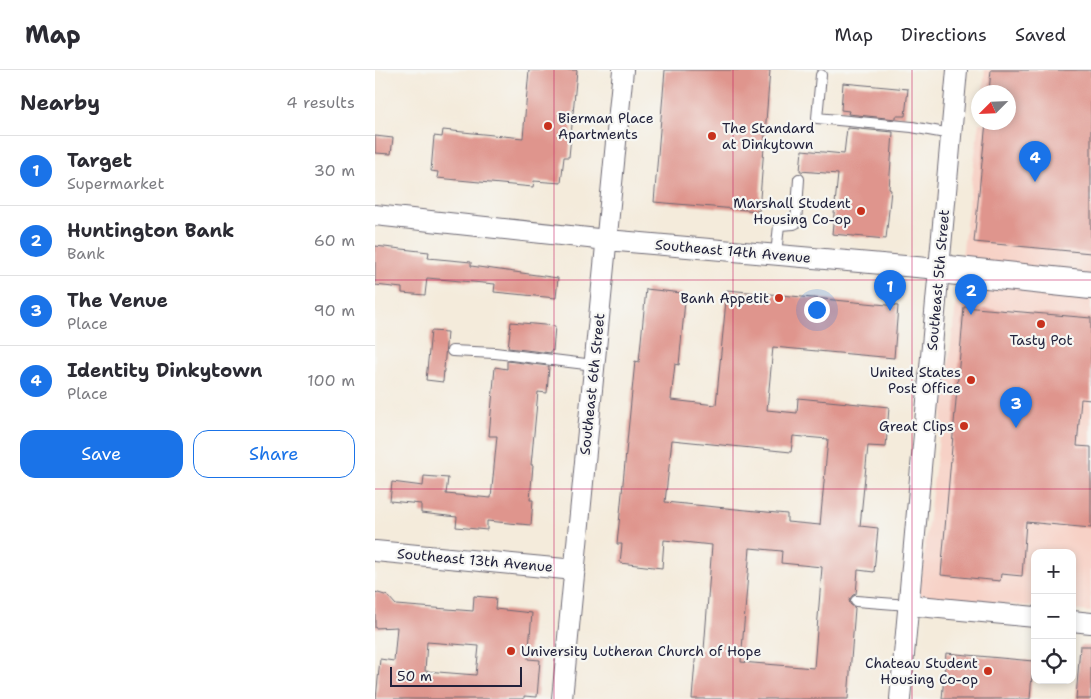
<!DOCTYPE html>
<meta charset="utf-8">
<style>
body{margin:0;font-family:"Shantell Sans",sans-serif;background:#f2f2f3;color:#2b2b33}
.controls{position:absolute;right:15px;bottom:15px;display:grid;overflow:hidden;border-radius:10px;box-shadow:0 2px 8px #0003}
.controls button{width:45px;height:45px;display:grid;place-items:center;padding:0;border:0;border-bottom:1px solid #e1e1e2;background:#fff;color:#2b2b33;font:25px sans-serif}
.compass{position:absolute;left:596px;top:15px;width:45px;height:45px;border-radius:50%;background:#fff;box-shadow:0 2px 8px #0003;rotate:246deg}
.scale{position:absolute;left:15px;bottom:12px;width:132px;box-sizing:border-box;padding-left:5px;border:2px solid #22223b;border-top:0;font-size:14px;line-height:18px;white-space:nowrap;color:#22223b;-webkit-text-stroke:4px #f6f6f2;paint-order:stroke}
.you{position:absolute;left:441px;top:239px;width:18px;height:18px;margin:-12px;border:4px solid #fff;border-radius:50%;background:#1a73e8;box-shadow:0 0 0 8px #1a73e833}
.badge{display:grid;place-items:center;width:32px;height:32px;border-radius:50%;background:#1a73e8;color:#fff;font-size:16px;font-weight:700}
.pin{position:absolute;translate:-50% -41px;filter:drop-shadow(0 1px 2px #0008)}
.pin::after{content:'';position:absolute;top:26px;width:18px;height:15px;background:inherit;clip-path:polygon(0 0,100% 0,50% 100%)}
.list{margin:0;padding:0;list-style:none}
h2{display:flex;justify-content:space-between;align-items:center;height:65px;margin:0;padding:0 20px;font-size:21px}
h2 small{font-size:16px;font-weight:400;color:#7c7c81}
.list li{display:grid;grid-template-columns:32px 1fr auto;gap:15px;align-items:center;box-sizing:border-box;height:70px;padding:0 20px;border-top:1px solid #e1e1e2}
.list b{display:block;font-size:19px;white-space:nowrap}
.list p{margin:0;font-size:16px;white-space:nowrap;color:#7c7c81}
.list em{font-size:16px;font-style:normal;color:#7c7c81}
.actions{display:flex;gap:10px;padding:15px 20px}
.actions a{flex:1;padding:11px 0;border:1px solid #1a73e8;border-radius:15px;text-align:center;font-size:18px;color:#1a73e8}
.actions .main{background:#1a73e8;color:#fff}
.icon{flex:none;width:28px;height:28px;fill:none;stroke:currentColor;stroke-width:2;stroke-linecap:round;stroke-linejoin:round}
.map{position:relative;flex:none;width:716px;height:629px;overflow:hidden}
header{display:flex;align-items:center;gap:30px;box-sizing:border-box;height:70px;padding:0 25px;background:#fff;border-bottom:1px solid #e1e1e2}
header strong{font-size:24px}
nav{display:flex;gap:28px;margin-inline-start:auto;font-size:18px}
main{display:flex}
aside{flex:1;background:#fff}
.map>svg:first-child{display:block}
.built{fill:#f7d1c6}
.building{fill:#df958d;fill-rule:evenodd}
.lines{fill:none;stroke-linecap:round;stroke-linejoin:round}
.lane-casing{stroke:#6c6873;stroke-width:12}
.street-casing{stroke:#6c6873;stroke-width:22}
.secondary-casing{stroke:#6c6873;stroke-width:30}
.lane{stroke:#fff;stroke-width:10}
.street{stroke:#fff;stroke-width:20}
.secondary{stroke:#fff;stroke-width:28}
.grid{fill:none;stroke:#c2185b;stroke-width:1;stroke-opacity:0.55}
.poi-dot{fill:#c8321e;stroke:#f6f6f2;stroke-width:2}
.labels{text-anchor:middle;stroke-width:4.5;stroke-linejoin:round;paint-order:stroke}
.poi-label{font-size:14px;fill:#22223b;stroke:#f6f6f2;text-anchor:end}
.street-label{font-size:14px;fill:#22223b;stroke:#f6f6f2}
</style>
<header>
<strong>Map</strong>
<nav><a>Map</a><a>Directions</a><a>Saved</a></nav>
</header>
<main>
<aside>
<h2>Nearby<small>4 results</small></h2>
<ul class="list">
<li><span class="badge">1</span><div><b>Target</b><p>Supermarket</p></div><em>30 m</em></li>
<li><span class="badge">2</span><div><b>Huntington Bank</b><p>Bank</p></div><em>60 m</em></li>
<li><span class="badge">3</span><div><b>The Venue</b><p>Place</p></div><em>90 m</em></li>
<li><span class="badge">4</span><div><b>Identity Dinkytown</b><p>Place</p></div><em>100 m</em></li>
</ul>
<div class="actions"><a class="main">Save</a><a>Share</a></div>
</aside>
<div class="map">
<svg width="716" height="629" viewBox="0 0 716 629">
<rect width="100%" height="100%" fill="#f6f6f2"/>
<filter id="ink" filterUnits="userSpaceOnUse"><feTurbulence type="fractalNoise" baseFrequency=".02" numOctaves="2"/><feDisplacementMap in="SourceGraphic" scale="10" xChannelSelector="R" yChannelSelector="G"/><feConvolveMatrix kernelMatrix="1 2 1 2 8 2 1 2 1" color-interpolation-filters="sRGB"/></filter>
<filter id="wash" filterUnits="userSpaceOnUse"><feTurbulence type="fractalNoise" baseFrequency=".0096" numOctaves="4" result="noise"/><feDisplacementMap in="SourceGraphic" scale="20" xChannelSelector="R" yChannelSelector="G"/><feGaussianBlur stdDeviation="1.12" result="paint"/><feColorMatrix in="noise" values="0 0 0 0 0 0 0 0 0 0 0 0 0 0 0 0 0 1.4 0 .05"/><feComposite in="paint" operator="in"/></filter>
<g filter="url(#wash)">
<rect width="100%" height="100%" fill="#f4ebdb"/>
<!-- built -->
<path class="built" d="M 610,0 L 716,0 L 716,542 L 697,540 L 697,483 L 660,483 L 660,537 L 544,526 L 604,53 L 634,52 L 634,22 L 608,22 Z"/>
<g id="blocks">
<!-- building -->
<path class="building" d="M 154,0 L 202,0 L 194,87 L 189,87 L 186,113 L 159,111 L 158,117 L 62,108 L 63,102 L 56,101 L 59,66 L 67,67 L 68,60 L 148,68 Z
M 290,0 L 395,0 L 384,141 L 279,132 Z
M 616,0 L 716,0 L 716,183 L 599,172 L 611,52 L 634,52 L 634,22 L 614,22 Z
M 468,13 L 533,19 L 530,46 L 521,46 L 521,49 L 473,44 L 474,41 L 466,40 Z
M 472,58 L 518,62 L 514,119 L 516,120 L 511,169 L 457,164 L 463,104 L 425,101 L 427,80 L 469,84 Z
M 0,66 L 18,68 L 16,84 L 0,83 Z
M 0,176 L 54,182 L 53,188 L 96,192 L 96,196 L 183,208 L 181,228 L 119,222 L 120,214 L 52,208 L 50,225 L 27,223 L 27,218 L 0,215 Z
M 271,219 L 307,223 L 307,231 L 310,231 L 304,295 L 300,294 L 296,330 L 341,335 L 352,220 L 523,236 L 519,288 L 398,277 L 392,340 L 422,343 L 423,328 L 514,337 L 511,377 L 493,376 L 485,456 L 503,458 L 499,502 L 483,500 L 481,524 L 478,525 L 474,530 L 475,534 L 480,538 L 473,629 L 317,629 L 321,579 L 329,580 L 337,475 L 289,470 L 287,498 L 245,493 L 247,474 L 242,474 L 260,291 L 264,292 ZM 418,366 L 453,369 L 445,455 L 412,452 L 412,444 L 290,432 L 297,370 L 416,382 ZM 375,478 L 407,481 L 406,493 L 447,497 L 439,598 L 366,592 Z
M 589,237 L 716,248 L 716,330 L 706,329 L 702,376 L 716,377 L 716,458 L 651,452 L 647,506 L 626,504 L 625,511 L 566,505 Z
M 136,252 L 180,256 L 178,281 L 176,280 L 176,283 L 133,278 Z
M 56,261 L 72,262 L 68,312 L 51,310 Z
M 132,291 L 174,296 L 172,323 L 163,322 L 156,395 L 158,395 L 155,430 L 158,430 L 156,455 L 112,451 L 112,460 L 81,457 L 82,447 L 46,443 L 46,434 L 15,431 L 17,412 L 48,416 L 49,406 L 73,408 L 71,424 L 116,428 L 122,366 L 114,366 L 120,297 L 132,299 Z
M 0,522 L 13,526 L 21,535 L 98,541 L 99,526 L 121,528 L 120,539 L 157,543 L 153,589 L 165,590 L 162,627 L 149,626 L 149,629 L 1,629 L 5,589 L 19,591 L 22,557 L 0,558 ZM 52,572 L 104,576 L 101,605 L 50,601 Z
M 705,576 L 716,576 L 716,629 L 701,629 Z
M 571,583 L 658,591 L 655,629 L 567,629 Z"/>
</g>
</g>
<g filter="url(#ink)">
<use href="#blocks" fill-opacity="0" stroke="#6c6873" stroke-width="1"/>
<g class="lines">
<defs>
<path id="lane" d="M 446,5 L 442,48 L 537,57 L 576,64
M 401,185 L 404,155 L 419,154 L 421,153 L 424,109
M 77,281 L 120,283 L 219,295
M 481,531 L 533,535"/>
<path id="street" d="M 0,145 L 232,170 L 564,199
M 0,481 L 200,500
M 533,535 L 660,547
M 697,551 L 716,553
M 187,629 L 248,0
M 525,629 L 582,0"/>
<path id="secondary" d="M 564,199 L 716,215"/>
</defs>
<!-- lane casing -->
<use href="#lane" class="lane-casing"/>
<!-- street casing -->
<use href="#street" class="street-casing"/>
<!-- secondary casing -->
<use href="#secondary" class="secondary-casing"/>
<!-- lane -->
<use href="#lane" class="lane"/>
<!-- street -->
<use href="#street" class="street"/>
<!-- secondary -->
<use href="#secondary" class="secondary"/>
</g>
</g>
<!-- grid -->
<path class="grid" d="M 179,0 L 179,629M 358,0 L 358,629M 537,0 L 537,629M 0,210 L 716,210M 0,419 L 716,419"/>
<!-- markers -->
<g class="poi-dot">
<circle cx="173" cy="56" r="5"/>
<circle cx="337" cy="66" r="5"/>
<circle cx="486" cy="141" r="5"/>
<circle cx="404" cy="228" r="5"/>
<circle cx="666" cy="254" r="5"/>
<circle cx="596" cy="310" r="5"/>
<circle cx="589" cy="356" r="5"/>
<circle cx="136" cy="581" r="5"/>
<circle cx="613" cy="601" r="5"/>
</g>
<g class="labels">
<!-- poi labels -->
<g class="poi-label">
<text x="183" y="53" text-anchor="start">Bierman Place<tspan x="183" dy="16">Apartments</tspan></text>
<text x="347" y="63" text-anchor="start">The Standard<tspan x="347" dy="16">at Dinkytown</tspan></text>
<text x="476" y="138">Marshall Student<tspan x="476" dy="16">Housing Co-op</tspan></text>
<text x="394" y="233">Banh Appetit</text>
<text x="666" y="275" text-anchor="middle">Tasty Pot</text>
<text x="586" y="307">United States<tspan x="586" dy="16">Post Office</tspan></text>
<text x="579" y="361">Great Clips</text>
<text x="146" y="586" text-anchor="start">University Lutheran Church of Hope</text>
<text x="603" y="598">Chateau Student<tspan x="603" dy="16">Housing Co-op</tspan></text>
</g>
<!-- street labels -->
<g class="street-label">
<text transform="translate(358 181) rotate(5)" y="5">Southeast 14th Avenue</text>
<text transform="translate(563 210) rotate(-85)" y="5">Southeast 5th Street</text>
<text transform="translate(217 314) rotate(-84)" y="5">Southeast 6th Street</text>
<text transform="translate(100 490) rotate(5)" y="5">Southeast 13th Avenue</text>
</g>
</g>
</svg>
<div class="controls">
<button>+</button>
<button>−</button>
<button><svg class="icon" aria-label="locate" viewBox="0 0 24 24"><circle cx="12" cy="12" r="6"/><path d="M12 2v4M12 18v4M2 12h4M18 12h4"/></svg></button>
</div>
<svg class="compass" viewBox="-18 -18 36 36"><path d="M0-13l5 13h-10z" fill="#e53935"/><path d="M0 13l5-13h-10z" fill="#7c7c81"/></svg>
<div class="scale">50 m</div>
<div class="you"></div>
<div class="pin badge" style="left:515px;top:241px">1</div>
<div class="pin badge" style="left:596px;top:245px">2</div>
<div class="pin badge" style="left:641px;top:358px">3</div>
<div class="pin badge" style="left:660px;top:112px">4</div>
</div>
</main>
